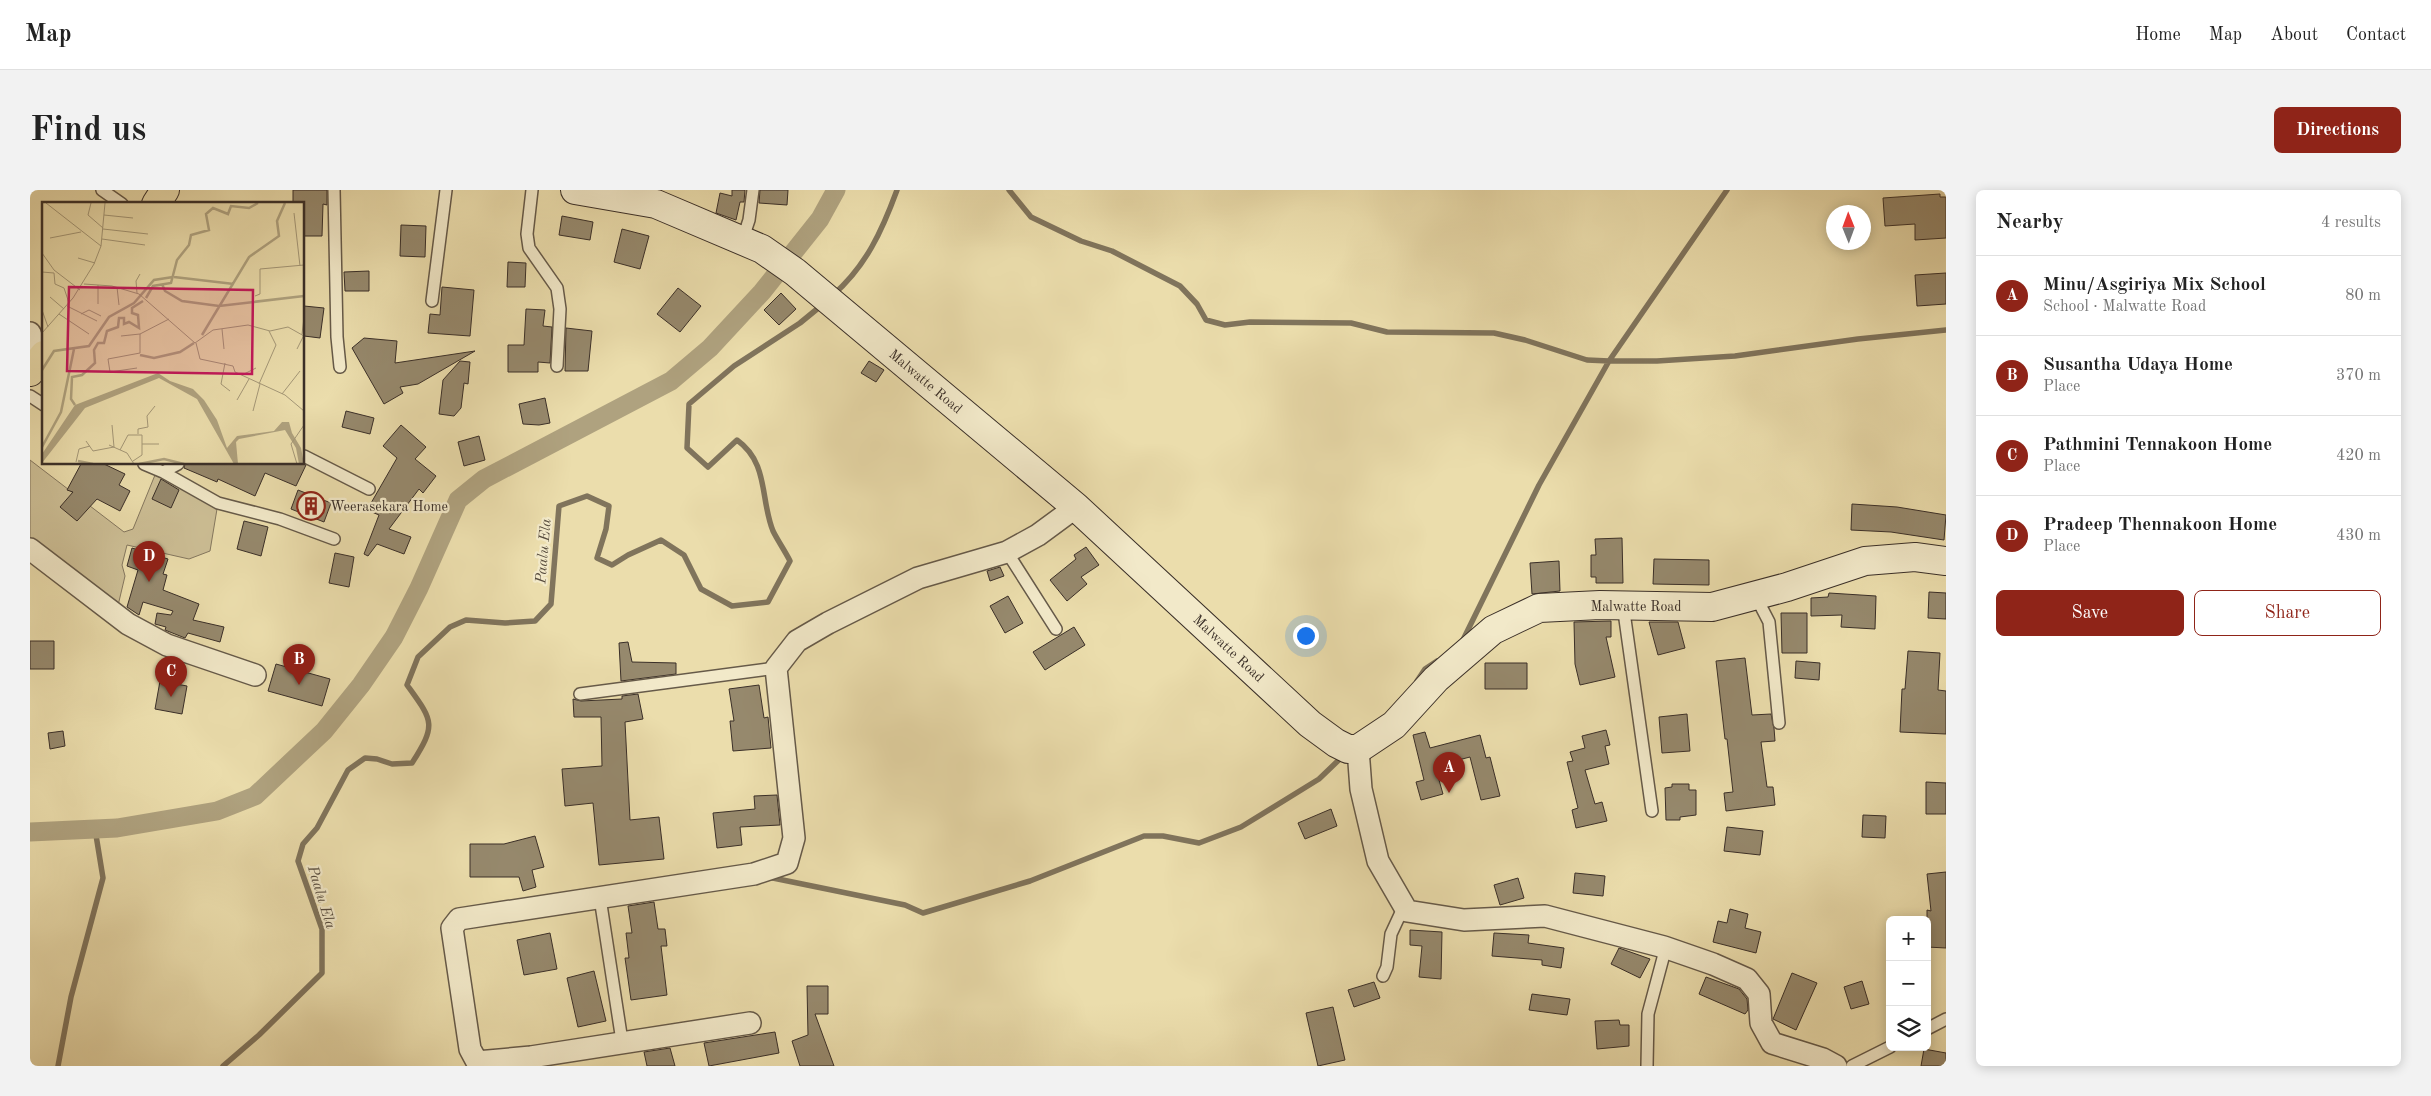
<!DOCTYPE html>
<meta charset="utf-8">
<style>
body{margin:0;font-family:"Old Standard TT",serif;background:#f2f2f2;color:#222}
.controls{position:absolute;right:15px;bottom:15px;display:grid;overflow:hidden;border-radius:8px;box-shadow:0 2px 12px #0003}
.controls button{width:45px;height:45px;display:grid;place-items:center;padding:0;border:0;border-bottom:1px solid #e0e0e0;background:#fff;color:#222;font:25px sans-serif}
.compass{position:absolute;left:1796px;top:15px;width:45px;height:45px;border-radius:50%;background:#fff;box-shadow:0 2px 12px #0003;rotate:359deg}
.you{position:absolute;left:1275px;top:445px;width:18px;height:18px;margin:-12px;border:4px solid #fff;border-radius:50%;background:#1a73e8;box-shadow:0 0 0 8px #1a73e833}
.badge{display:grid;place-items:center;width:32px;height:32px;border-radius:50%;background:#8f2418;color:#fff;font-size:16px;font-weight:700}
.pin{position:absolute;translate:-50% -41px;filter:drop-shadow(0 1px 2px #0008)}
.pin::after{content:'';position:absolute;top:26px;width:18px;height:15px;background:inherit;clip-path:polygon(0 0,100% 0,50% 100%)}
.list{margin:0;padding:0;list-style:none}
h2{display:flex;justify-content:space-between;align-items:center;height:65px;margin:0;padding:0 20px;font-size:21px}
h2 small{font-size:16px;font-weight:400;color:#767676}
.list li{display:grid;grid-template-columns:32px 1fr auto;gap:15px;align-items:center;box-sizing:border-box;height:80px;padding:0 20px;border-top:1px solid #e0e0e0}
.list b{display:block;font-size:19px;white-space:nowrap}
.list p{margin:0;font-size:16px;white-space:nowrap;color:#767676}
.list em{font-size:16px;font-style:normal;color:#767676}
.actions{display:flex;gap:10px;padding:15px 20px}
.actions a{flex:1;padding:11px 0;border:1px solid #8f2418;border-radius:8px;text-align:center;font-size:18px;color:#8f2418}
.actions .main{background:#8f2418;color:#fff}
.icon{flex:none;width:28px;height:28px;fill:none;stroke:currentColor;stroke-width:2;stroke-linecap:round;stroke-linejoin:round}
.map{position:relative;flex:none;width:1916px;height:876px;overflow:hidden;border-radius:8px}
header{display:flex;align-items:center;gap:30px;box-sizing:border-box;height:70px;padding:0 25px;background:#fff;border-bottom:1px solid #e0e0e0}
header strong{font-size:24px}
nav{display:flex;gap:28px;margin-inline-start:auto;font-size:18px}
.intro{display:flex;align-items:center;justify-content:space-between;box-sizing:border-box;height:120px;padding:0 30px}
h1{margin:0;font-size:35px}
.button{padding:12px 22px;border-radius:8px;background:#8f2418;color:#fff;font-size:18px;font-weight:700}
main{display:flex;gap:30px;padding:0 30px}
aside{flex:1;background:#fff;border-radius:8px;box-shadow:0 2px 12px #0003}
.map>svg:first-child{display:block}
.green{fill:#cdbf96;stroke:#84775f}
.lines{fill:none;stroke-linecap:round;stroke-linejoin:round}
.stream{stroke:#80745c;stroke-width:5.5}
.canal{stroke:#afa27f;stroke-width:19}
.building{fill:#96896d;stroke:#3a2f28}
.lane-casing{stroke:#665a49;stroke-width:14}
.street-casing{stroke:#665a49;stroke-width:24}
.secondary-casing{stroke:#3a2f28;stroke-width:30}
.primary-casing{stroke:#3a2f28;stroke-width:30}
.lane{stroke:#f2e9c9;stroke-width:11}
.street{stroke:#f2e9c9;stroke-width:21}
.secondary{stroke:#f2e9c9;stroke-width:28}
.primary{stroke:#ebddac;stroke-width:28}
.labels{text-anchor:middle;stroke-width:4.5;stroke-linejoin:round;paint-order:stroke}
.street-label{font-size:14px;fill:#3a2f28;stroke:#f2e9c9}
.poi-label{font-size:14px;fill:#3a2f28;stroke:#f2e9c9;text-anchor:start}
.water-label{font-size:15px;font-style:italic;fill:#574c3e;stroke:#f2e9c9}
.inset-river{fill:none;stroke:#afa27f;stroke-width:2.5}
.inset-road{fill:none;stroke:#a49777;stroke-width:1}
.view{fill:#c2185b;fill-opacity:0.15;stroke:#c2185b;stroke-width:2.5}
.inset-edge{fill:none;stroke:#3a2f28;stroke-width:2.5}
</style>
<header>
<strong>Map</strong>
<nav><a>Home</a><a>Map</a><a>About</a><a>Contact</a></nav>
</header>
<div class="intro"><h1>Find us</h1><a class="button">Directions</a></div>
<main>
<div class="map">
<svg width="1916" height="876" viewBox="0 0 1916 876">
<rect width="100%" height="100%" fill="#ebddac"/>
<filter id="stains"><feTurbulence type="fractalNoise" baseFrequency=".004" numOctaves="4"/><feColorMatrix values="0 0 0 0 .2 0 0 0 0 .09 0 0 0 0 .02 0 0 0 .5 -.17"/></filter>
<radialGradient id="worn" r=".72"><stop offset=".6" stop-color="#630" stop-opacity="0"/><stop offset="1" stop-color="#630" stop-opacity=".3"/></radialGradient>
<!-- green -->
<path class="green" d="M 0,270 L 94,342 L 103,339 L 125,285 L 188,313 L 180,361 L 159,369 L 97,355 L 92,375 L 95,386 L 86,424 L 0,359 Z"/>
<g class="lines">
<!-- stream -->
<path class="stream" d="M 979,0 L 1001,27 L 1051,51 L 1082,61 L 1150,96 L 1167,114 L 1176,130 L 1195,135 L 1220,132 L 1321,133 L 1357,142 L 1464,143 L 1495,150 L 1557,170 L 1579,171 L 1627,171 L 1705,166 L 1828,149 L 1916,140
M 803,105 C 836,76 852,41 867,0
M 1432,452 L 1509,295 L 1579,171 L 1697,0
M 1387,491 L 1395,479 L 1407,471
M 738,687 L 875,715 L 893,723 L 1000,691 L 1114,646 L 1133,646 L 1169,653 L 1211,637 L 1289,589 L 1314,565
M 28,876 L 41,807 L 73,688 L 65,639
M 193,876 L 229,845 L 292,783 L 292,739 L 268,671 L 273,654 L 287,638 L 318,580 L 335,568 L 347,569 L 362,574 L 382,573 C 407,534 403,531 377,495 L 388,467 L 420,437 L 436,430 L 475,433 L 505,431 L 521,414 L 529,316 L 557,306 L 579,316 L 576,339 L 567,368 L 582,375 L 598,365 L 631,350 L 654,365 L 671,399 L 702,416 L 738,412 L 760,371 C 755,361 748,351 743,341 C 730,309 739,273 707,250 L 678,277 L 657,258 L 659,214 L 704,176 L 770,133 L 792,115"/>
<!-- canal -->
<path class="canal" d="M 0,642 L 87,638 L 187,621 L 225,606 L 294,541 L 331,495 L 364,447 L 389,398 L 428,310 L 454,289 L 641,191 L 680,158 L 732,102 L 790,29 L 806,0"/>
</g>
<!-- building -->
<path class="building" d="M 263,0 L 297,0 L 297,15 L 293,14 L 292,46 L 274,46 L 274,14 L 263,14 Z
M 702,0 L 715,0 L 714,12 L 710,12 L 706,30 L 686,23 L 690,3 L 702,6 Z
M 730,0 L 758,0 L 757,15 L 729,13 Z
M 1910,4 L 1910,7 L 1916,7 L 1916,48 L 1885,50 L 1885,34 L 1855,36 L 1853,8 Z
M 532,26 L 563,32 L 560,50 L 529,45 Z
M 371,35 L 396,36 L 395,67 L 370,66 Z
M 592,39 L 619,46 L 610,79 L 584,72 Z
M 478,72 L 496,73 L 495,97 L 477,97 Z
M 339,81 L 339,101 L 315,101 L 314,82 Z
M 1916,83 L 1916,114 L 1887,116 L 1885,85 Z
M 412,97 L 444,100 L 440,146 L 398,143 L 400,124 L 410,125 Z
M 648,98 L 671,116 L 650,142 L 627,124 Z
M 751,103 L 766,119 L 749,135 L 734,120 Z
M 274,116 L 294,118 L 290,148 L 274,146 Z
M 496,119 L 515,120 L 513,136 L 522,137 L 520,173 L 508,172 L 508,182 L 478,182 L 478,155 L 494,155 Z
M 536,138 L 562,141 L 558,181 L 535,181 Z
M 334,148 L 367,151 L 365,173 L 445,161 L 388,194 L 370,197 L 373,203 L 354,214 L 322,158 Z
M 430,171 L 440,172 L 438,194 L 434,193 L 431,218 L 424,226 L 409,224 L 413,190 Z
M 839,171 L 854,180 L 846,192 L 831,183 Z
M 515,208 L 520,233 L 509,235 L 493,234 L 489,214 Z
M 316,221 L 344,228 L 340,244 L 312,237 Z
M 371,235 L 396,257 L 385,269 L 406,286 L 393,303 L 389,299 L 359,339 L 381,347 L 374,364 L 347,354 L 338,366 L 334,364 L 349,325 L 337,320 L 367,268 L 353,256 Z
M 449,246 L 455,270 L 434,276 L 428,252 Z
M 51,274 L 74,274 L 95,284 L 89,295 L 100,301 L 90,321 L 67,309 L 47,331 L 30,317 L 43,302 L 37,300 Z
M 155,274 L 273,274 L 276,275 L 266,296 L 235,283 L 225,306 L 188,289 L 187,292 L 154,278 Z
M 131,289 L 149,300 L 141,318 L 122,309 Z
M 268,300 L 301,313 L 294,332 L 261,319 Z
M 1822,314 L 1867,317 L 1916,325 L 1914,350 L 1861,342 L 1821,340 Z
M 214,331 L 238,337 L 231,366 L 207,359 Z
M 1592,348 L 1593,393 L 1566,393 L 1566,387 L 1561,387 L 1561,365 L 1566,365 L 1565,349 Z
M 1056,357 L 1069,375 L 1051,387 L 1057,394 L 1037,411 L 1020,390 L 1046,369 L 1044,365 Z
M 102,358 L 138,369 L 133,384 L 137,385 L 133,400 L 169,414 L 163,430 L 194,437 L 190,452 L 158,443 L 155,448 L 135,440 L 136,437 L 125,434 L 127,423 L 141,425 L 143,421 L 113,412 L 109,425 L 97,417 L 108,380 L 97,376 Z
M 305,363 L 324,367 L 319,397 L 299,393 Z
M 1624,369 L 1679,370 L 1679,395 L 1623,394 Z
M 1529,371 L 1530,401 L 1502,404 L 1500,373 Z
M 970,377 L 974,386 L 960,391 L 957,381 Z
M 1899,402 L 1916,403 L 1916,429 L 1898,428 Z
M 1799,403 L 1846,406 L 1845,439 L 1811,437 L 1812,425 L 1781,426 L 1781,408 L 1798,407 Z
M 978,406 L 993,433 L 975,443 L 960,416 Z
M 1751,423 L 1777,423 L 1777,463 L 1752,463 Z
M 1581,431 L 1581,447 L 1576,447 L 1585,487 L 1550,495 L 1545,474 L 1544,432 Z
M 1619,432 L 1648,432 L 1655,458 L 1628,465 Z
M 1044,437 L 1055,455 L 1015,480 L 1003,462 Z
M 0,451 L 24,451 L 24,479 L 0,479 Z
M 598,452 L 602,472 L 646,473 L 646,484 L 591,491 L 589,453 Z
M 1878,461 L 1910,463 L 1908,500 L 1916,501 L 1916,544 L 1870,542 L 1872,499 L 1875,499 Z
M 1715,468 L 1722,525 L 1741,524 L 1744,538 L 1745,551 L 1731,552 L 1737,597 L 1743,597 L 1745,615 L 1696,621 L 1694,603 L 1703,602 L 1697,549 L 1695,549 L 1686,471 Z
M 1766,471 L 1790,473 L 1789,490 L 1765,488 Z
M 1455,473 L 1497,473 L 1497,499 L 1455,499 Z
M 246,474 L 300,489 L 292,516 L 238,501 Z
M 130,491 L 157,496 L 152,524 L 125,519 Z
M 729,495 L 734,528 L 738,527 L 741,558 L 703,561 L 700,531 L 704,531 L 699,499 Z
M 608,504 L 613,529 L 595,532 L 600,630 L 629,627 L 634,669 L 569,675 L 563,613 L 535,616 L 532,579 L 572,576 L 571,527 L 544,527 L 543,509 L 551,511 L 592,509 L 592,506 Z
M 1657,524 L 1660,561 L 1632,563 L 1629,527 Z
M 1576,540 L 1580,555 L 1575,556 L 1579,574 L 1555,580 L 1565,614 L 1572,612 L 1577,631 L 1546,638 L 1542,620 L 1548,618 L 1537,572 L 1543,571 L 1540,562 L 1555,558 L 1552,546 Z
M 33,541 L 35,556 L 20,559 L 18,543 Z
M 1395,542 L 1400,558 L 1450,545 L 1456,568 L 1460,567 L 1470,606 L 1451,610 L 1440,567 L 1405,576 L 1413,604 L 1391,610 L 1386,592 L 1394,590 L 1383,545 Z
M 1896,592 L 1916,593 L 1916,624 L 1896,624 Z
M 1642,594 L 1659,594 L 1659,600 L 1666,600 L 1666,625 L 1650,627 L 1650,630 L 1636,630 L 1635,598 L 1642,597 Z
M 747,605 L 750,635 L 710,637 L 712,655 L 687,658 L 683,623 L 725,619 L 724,606 Z
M 1301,619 L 1307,636 L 1275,649 L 1268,633 Z
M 1833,625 L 1856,626 L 1855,648 L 1832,647 Z
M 1697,637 L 1733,641 L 1730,665 L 1694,661 Z
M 505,646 L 514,677 L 502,680 L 506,697 L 493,701 L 489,687 L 440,687 L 440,654 L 474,654 Z
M 1916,682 L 1916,758 L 1897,757 L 1897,720 L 1901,721 L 1897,684 Z
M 1545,683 L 1575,686 L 1573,706 L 1543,703 Z
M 1488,688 L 1494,708 L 1470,715 L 1464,695 Z
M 624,712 L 628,739 L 635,739 L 637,756 L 631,756 L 637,805 L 601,810 L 595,768 L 599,768 L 596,743 L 602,743 L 598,716 Z
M 1700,719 L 1718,724 L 1715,738 L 1731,742 L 1726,763 L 1683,752 L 1688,731 L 1697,733 Z
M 1380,740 L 1412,742 L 1411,789 L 1389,787 L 1392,756 L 1380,755 Z
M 520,743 L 527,779 L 494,785 L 487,750 Z
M 1464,743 L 1499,745 L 1498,753 L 1534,758 L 1531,778 L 1512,775 L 1512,770 L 1462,766 Z
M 1589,758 L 1620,769 L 1610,788 L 1581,774 Z
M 564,781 L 576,831 L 548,837 L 537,788 Z
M 1762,783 L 1787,793 L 1766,840 L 1743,829 Z
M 1676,787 L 1709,799 L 1717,809 L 1718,820 L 1715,824 L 1669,804 Z
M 1832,791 L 1839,814 L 1821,819 L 1814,797 Z
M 1344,792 L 1350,808 L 1324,817 L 1318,800 Z
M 777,796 L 798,796 L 798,824 L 785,824 L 804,876 L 770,876 L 762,851 L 778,845 Z
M 1502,804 L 1540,809 L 1537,825 L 1499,820 Z
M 1303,817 L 1315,870 L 1288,876 L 1276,823 Z
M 1589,830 L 1590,835 L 1599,835 L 1599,856 L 1567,859 L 1565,831 Z
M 745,842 L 749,863 L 679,876 L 674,853 Z
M 640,858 L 645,876 L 617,876 L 614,862 Z
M 1894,859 L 1916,863 L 1916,876 L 1891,876 Z"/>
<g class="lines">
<defs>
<path id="lane" d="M 72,0 L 92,14
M 304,0 L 307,147 L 310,177
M 502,0 L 497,44 L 499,58 L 527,98 L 530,119 L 527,176
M 712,51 L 719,30 L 723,0
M 402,111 L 416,0
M 0,206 L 14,215
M 274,266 L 339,299
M 114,274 L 133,282 L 188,313 L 250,329 L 304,349
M 133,282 L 148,274
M 977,362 L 1026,439
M 1725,405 L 1739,432 L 1749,533
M 1593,415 L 1622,621
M 550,504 L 746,478
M 570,708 L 592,851
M 1353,786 L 1357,777 L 1361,744 L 1374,716
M 1897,839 L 1916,829
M 1617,876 L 1618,824 L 1633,768 L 1634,757
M 1822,876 L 1860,857"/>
<path id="street" d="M 0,143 L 9,171
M 0,359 L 98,434 L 137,455 L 225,485
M 1328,559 L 1331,599 L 1348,671 L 1377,721 L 1434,730 L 1515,726 L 1634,757 L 1683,774 L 1717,789 L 1729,804 L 1731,833 L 1742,853 L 1793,869 L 1806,876
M 720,833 L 501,867 L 447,872 L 440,859 L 422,738 L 429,729 L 724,684 L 757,673 L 764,648 L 746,478 L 767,451 L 798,433 L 888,388 L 977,362 L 1008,345 L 1046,317"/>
<path id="secondary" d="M 545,0 L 626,14 L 732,59 L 765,82 L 1046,317 L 1280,534 L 1306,553 L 1318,559 L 1328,559 L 1364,535 L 1406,489 L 1463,440 L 1509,418 L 1570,415 L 1682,417 L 1757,397 L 1835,371 L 1885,367 L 1916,371"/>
<path id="primary" d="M 126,14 L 135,0
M 0,182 L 14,165"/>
</defs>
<!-- lane casing -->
<use href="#lane" class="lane-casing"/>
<!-- street casing -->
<use href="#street" class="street-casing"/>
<!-- secondary casing -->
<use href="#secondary" class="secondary-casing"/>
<!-- primary casing -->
<use href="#primary" class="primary-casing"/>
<!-- lane -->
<use href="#lane" class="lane"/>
<!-- street -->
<use href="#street" class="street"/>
<!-- secondary -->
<use href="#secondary" class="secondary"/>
<!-- primary -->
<use href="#primary" class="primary"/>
</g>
<!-- icons -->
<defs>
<symbol id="building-ring" viewBox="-11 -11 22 22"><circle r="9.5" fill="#f2e9c9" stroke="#8f2418" stroke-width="1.5"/><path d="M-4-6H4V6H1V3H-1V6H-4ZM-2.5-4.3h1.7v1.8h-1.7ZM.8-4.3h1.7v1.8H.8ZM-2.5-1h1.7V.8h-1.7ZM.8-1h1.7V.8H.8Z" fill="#8f2418"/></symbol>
</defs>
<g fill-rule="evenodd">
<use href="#building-ring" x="265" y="300" width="32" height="32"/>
</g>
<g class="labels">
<!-- street labels -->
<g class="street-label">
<text transform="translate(896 191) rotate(40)" y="5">Malwatte Road</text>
<text x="1606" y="421">Malwatte Road</text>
<text transform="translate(1199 458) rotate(43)" y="5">Malwatte Road</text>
</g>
<!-- poi labels -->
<g class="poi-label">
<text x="300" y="321">Weerasekara Home</text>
</g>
<!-- water labels -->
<g class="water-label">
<text transform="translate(513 361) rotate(-85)" y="5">Paalu Ela</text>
<text transform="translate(292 707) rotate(73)" y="5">Paalu Ela</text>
</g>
</g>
<!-- overview -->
<g transform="translate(12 12)">
<rect width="262" height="262" fill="#ebddac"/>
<path d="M 116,171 L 128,179 L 151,187 L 162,198 L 175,218 L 185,246 L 195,234 L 232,229 L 240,220 L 247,220 L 250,231 L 259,246 L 262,262 L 257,262 L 254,246 L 243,228 L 197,237 L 194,240 L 196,262 L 192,262 L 155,197 L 117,176 L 43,206 L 0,261 L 0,252 L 33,203 Z" fill="#afa27f"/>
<path class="inset-river" d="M 132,75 L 192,82M 120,82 L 123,89 L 140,99 L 177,104 L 262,94M 104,96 L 111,84 L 129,81 L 135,58 L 147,43 L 149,33 L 167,28 L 164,12 L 171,6 L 186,12 L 189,4 L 207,6 L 216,1M 160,133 L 207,55 L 237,34 L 235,19 L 243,1M 98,153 L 112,156 L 138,150 L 152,141M 0,168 L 12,149 L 47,144 L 67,115 L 92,101 L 112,78 L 131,75M 33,203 L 29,197 L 30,175 L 40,173 L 53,161 L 52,148 L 56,141 L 62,141 L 65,129 L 76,125 L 77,116 L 82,116 L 82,122 L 87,120 L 97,126 L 96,113 L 90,111 L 90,106 L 101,99M 0,245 L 19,210 L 32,147M 36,259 L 51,262M 97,262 L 122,257 L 142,262"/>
<path class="inset-road" d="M 4,1 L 59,44M 49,1 L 46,13 L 61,26M 252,11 L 258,64M 62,13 L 91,16M 61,27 L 106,32M 8,36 L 39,30M 60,37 L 103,43M 0,51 L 12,68 L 38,88M 36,56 L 53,61M 0,70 L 12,71 L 13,82 L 22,86 L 27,101M 42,82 L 70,84 L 97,92 L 153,141 L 171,128 L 206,123 L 228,129 L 246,125 L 262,134M 56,83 L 56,102M 75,85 L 77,103M 95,91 L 94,79 L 98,72M 213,94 L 218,92 L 218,67 L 262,63M 8,95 L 22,107M 25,104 L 55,119M 0,108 L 6,125M 17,112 L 47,132M 39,112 L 47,108 L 59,114M 180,127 L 182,147M 0,131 L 31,96 L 52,62 L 59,44 L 63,1M 260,132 L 262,116M 79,134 L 98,132 L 127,117M 154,141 L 158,157 L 191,164 L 193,170 L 243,193 L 262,209M 255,147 L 262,133M 183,161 L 179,182 L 188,189M 95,166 L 68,170 L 66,157 L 98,151 L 98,132M 200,173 L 214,166M 217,182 L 234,143 L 227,129M 240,192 L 258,169M 195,198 L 207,177M 211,209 L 218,182M 70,223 L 72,245M 96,232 L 96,227 L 106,225 L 105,214 L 113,204M 44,239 L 51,249 L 72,245M 100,242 L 117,242M 67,243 L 85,251 L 92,262M 78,248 L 86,233 L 100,233 L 100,253 L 91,259M 34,260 L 37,247 L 48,244M 255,262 L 249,242 L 262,223"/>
<path class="view" d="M 27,85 L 211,88 L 210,172 L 25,169 Z"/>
<rect width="262" height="262" class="inset-edge"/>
</g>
<rect width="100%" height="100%" filter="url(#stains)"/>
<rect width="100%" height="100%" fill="url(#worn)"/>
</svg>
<div class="controls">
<button>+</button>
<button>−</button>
<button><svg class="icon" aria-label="layers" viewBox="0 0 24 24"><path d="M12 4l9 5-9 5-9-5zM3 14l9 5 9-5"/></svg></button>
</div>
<svg class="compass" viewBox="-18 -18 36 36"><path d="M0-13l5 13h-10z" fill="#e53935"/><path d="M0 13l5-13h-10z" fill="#767676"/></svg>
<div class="you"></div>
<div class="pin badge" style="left:1419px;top:603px">A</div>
<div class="pin badge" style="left:269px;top:495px">B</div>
<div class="pin badge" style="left:141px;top:507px">C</div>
<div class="pin badge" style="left:119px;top:392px">D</div>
</div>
<aside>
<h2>Nearby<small>4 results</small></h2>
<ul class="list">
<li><span class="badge">A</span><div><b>Minu/Asgiriya Mix School</b><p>School · Malwatte Road</p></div><em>80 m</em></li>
<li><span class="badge">B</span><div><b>Susantha Udaya Home</b><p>Place</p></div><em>370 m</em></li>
<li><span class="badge">C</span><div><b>Pathmini Tennakoon Home</b><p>Place</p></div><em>420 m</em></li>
<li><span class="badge">D</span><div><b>Pradeep Thennakoon Home</b><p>Place</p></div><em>430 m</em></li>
</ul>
<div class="actions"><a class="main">Save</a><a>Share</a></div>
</aside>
</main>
